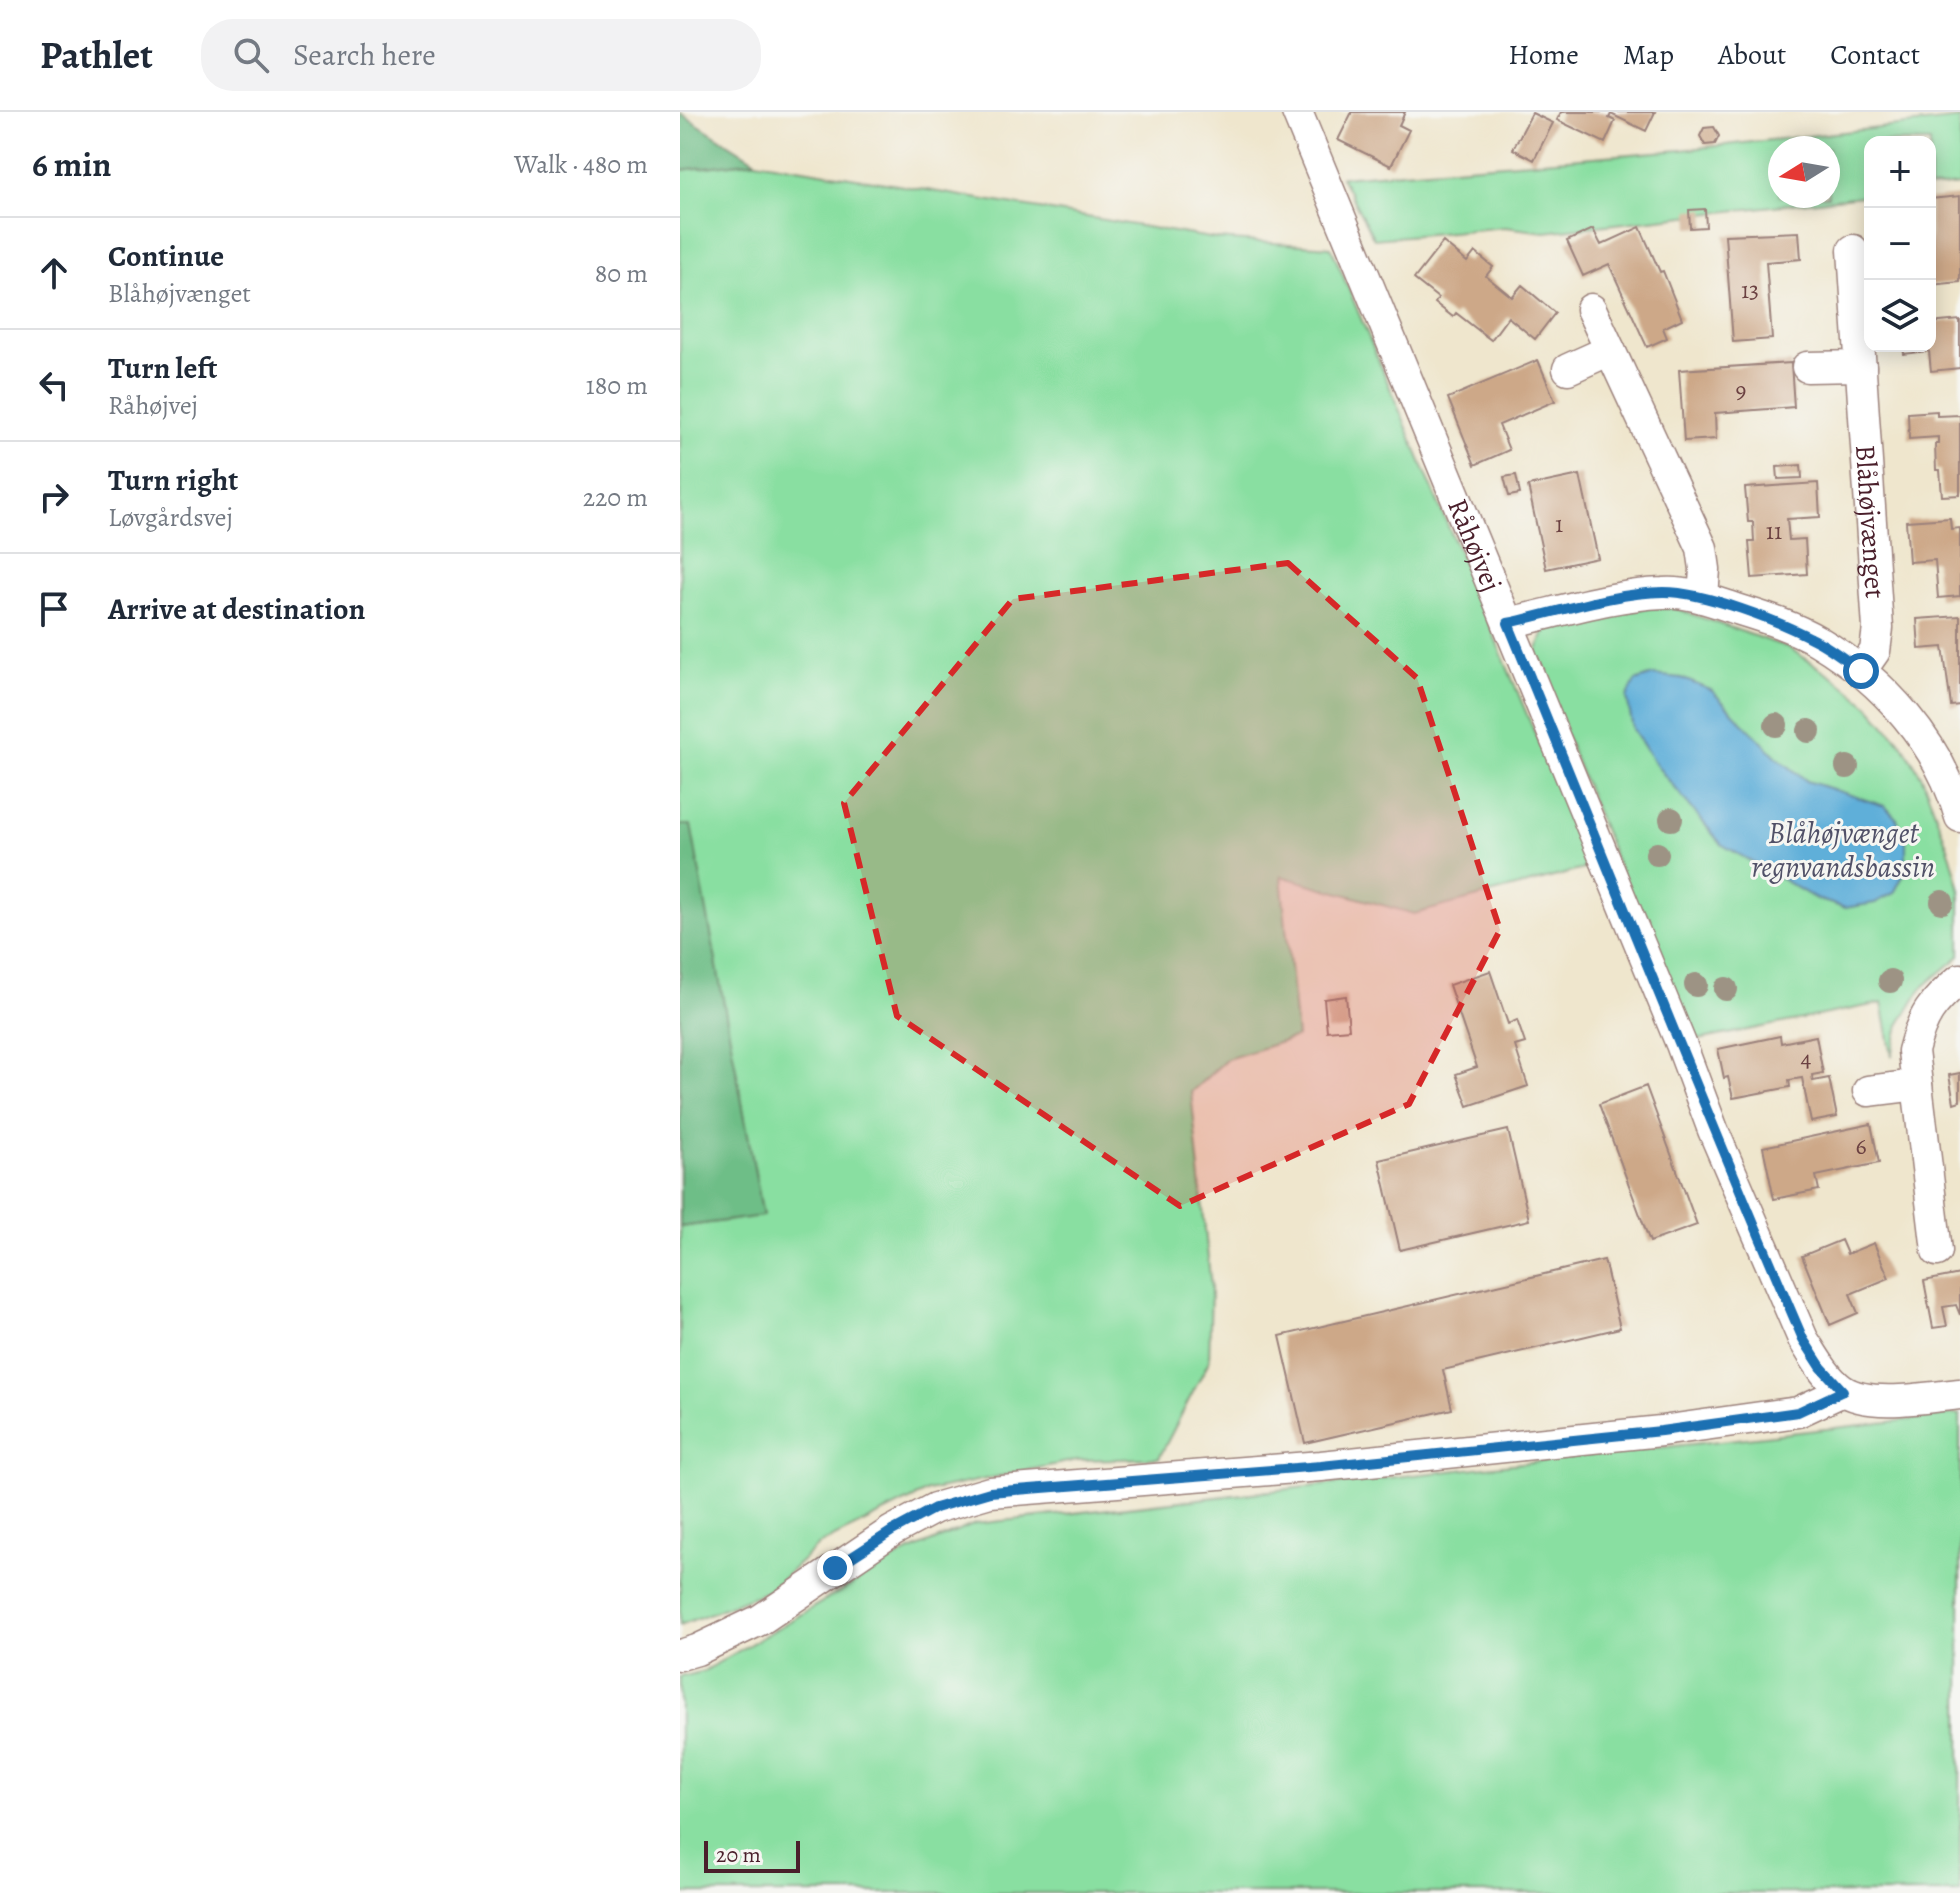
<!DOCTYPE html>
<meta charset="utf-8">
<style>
body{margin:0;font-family:Alegreya,serif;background:#f2f2f3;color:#1f2937}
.controls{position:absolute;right:24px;top:24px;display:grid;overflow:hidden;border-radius:16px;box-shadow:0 4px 20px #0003}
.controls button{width:72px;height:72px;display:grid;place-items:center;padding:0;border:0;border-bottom:2px solid #e0e1e3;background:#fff;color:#1f2937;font:40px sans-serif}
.compass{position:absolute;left:1088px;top:24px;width:72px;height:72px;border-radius:50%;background:#fff;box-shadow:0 4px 20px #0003;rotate:259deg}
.scale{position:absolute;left:24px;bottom:20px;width:96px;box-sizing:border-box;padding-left:8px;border:4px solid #4a1f2b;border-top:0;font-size:22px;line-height:28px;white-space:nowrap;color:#4a1f2b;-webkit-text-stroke:6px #f6f6f2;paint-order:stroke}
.stop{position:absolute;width:24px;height:24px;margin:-18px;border:6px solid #1f6fb2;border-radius:50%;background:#fff}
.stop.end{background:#1f6fb2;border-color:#fff;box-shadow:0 2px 8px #0008}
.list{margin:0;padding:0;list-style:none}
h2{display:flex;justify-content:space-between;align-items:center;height:104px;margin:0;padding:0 32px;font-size:34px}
h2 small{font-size:26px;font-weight:400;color:#747a83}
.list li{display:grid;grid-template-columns:52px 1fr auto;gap:24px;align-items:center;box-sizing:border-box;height:112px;padding:0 32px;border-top:2px solid #e0e1e3}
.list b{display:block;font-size:30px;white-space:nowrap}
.list p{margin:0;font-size:26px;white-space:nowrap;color:#747a83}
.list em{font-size:26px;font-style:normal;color:#747a83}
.icon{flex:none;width:44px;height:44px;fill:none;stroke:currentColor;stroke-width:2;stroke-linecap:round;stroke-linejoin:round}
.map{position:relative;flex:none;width:1280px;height:1781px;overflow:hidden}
header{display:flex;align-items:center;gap:48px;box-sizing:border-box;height:112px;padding:0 40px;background:#fff;border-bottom:2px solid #e0e1e3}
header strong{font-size:38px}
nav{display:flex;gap:44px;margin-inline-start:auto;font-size:28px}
.search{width:560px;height:72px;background:#f2f2f3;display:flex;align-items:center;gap:20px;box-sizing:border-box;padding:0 28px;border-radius:32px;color:#747a83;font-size:30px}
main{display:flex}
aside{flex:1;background:#fff}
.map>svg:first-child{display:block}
.green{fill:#89dfa1;stroke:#6a7f66;stroke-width:2;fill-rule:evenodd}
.forest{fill:#6ebe87;stroke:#5c6e59;stroke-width:2}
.water{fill:#5fafd9;stroke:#546782;stroke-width:2}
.building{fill:#cda888}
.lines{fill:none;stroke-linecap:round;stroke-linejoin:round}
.minor-casing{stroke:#9c827c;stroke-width:33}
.minor{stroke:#fff;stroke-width:30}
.tree{fill:#9d9384}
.route{stroke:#1f6fb2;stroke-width:10}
.marked{fill:#d62828;fill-opacity:0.2;stroke:#d62828;stroke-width:6;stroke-dasharray:16 10;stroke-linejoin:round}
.labels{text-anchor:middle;stroke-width:6;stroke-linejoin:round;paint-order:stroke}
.number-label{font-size:24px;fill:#6b4142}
.street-label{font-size:28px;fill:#4a1f2b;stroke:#f6f6f2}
.water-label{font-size:30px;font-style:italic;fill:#515168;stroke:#f6f6f2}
</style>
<header>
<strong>Pathlet</strong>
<div class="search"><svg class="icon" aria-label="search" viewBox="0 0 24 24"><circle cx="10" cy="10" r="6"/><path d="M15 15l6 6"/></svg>Search here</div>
<nav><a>Home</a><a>Map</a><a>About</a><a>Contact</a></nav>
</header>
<main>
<aside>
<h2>6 min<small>Walk · 480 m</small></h2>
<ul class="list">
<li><svg class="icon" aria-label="ahead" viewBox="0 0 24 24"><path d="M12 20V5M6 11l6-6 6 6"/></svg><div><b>Continue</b><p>Blåhøjvænget</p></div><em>80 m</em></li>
<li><svg class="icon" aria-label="left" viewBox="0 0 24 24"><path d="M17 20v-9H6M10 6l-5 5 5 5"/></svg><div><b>Turn left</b><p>Råhøjvej</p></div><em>180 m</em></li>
<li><svg class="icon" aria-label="right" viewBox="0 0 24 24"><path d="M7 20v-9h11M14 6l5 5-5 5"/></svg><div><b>Turn right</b><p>Løvgårdsvej</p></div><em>220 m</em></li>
<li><svg class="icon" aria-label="arrive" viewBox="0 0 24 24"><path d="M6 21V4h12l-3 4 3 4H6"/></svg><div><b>Arrive at destination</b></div></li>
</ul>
</aside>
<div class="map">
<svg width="1280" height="1781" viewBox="0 0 1280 1781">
<rect width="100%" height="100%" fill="#f6f6f2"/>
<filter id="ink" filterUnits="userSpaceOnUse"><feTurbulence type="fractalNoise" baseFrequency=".0125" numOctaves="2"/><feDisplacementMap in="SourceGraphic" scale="16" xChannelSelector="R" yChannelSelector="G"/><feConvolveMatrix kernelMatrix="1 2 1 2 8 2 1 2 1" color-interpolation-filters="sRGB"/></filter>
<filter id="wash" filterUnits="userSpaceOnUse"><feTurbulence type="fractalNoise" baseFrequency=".006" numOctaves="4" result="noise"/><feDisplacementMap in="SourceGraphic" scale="32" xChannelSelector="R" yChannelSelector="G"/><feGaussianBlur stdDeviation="1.8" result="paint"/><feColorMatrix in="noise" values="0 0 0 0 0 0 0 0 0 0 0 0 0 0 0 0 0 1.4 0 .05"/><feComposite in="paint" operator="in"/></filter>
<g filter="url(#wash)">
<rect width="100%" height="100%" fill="#efe6cd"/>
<!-- green -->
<path class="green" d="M 1280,7 L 1280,73 L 1250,76 L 1250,30 L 1190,30 L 1190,83 L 865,120 L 825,115 L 694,127 L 661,65 L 1001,38 ZM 1100,36 L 1148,36 L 1148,84 L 1100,84 Z
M 76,49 L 536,127 L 651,135 L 911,755 L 734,802 L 601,764 L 617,925 L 547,947 L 511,980 L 531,1176 L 529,1249 L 479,1346 L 397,1348 L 248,1379 L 140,1432 L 90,1478 L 0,1513 L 0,1115 L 83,1104 L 10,713 L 0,713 L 0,58 Z
M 968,495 L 994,496 L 1109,536 L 1155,566 L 1189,594 L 1223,633 L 1242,665 L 1271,744 L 1280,778 L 1280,844 L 1242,876 L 1219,913 L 1212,944 L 1202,891 L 1008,930 L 855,546 L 865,517 Z
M 1280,1302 L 1280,1781 L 0,1781 L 0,1565 L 24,1559 L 228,1440 L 295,1412 Z"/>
<!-- forest -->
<path class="forest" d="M 0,1 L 76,49 L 0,58 Z
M 0,713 L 11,713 L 83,1104 L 0,1115 Z"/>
<!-- water -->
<path class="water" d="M 973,563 L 1001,566 L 1031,578 L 1097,645 L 1127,669 L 1205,694 L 1217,707 L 1226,729 L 1226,758 L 1214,781 L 1195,791 L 1165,796 L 1136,787 L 1041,732 L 976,653 L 953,617 L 947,586 L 955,569 Z"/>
<g id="blocks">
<!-- building -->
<path class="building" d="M 672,0 L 725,0 L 719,13 L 729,18 L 711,54 L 658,28 Z
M 881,0 L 975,0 L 966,19 L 931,2 L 929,6 L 935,9 L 925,31 L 877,8 Z
M 852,1 L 873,11 L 854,48 L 833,37 Z
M 1034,15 L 1039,24 L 1035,32 L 1025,33 L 1020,24 L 1024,16 Z
M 1280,84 L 1280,170 L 1250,173 L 1250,87 Z
M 1025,97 L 1026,115 L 1010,116 L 1009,98 Z
M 960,115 L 980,160 L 983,159 L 1002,207 L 983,216 L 987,226 L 967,235 L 929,152 L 903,164 L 887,129 L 913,117 L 921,133 Z
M 1119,120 L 1121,147 L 1086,150 L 1092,227 L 1053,230 L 1045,123 Z
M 763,130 L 787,150 L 795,140 L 813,155 L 806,164 L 832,185 L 842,173 L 875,201 L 855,227 L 828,205 L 811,228 L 776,201 L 773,205 L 755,191 L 758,186 L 734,167 Z
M 1280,208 L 1280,256 L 1251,259 L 1249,239 L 1224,242 L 1223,234 L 1250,234 L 1250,211 Z
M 858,248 L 875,289 L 819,313 L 829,338 L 795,353 L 768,286 Z
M 1111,251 L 1114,295 L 1035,301 L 1036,327 L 1004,329 L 999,258 Z
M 1257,299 L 1257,304 L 1280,303 L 1280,383 L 1262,384 L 1260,358 L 1256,358 L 1255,332 L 1258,332 L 1258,325 L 1229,327 L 1228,301 Z
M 1121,353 L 1122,366 L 1098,367 L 1097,355 Z
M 836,363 L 840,382 L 829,384 L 824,365 Z
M 900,363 L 918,446 L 866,457 L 848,374 Z
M 1138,371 L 1140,405 L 1107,407 L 1109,428 L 1125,427 L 1127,462 L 1072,466 L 1069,430 L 1074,430 L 1073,410 L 1068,410 L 1065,376 Z
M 1270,406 L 1271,417 L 1280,416 L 1280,484 L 1258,486 L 1255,448 L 1229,450 L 1226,409 Z
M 1280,504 L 1280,593 L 1271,594 L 1263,535 L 1239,537 L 1237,507 Z
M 810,859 L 828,912 L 837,908 L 845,931 L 835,934 L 848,974 L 788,994 L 776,962 L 797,955 L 769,873 Z
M 666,884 L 669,917 L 647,919 L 644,887 Z
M 1100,924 L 1101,931 L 1136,924 L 1143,961 L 1132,963 L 1133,969 L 1149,966 L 1157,1005 L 1131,1010 L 1122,966 L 1109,968 L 1110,975 L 1053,986 L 1048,965 L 1044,966 L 1038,937 Z
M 1280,961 L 1280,989 L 1274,991 L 1269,963 Z
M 966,974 L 1017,1113 L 970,1130 L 919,992 Z
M 1191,1012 L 1199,1051 L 1136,1064 L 1139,1078 L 1094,1087 L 1083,1035 Z
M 828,1018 L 849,1108 L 720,1138 L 699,1048 Z
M 1161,1128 L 1167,1142 L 1194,1131 L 1209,1166 L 1170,1182 L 1178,1201 L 1150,1213 L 1122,1144 Z
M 924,1148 L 940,1216 L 763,1258 L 772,1297 L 625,1331 L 600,1224 Z
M 1280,1162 L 1280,1203 L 1276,1193 L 1263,1195 L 1267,1214 L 1253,1216 L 1244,1169 Z"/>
</g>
</g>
<g filter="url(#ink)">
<use href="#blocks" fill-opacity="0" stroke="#9c827c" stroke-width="2"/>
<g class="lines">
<defs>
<g id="minor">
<path id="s1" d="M 617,0 L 1001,932 L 1033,1018 L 1123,1227 C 1134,1244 1145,1265 1161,1277 C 1188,1297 1249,1285 1280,1282"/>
<path id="s2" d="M 1173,138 L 1198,516 L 1195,539 L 1181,559"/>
<path d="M 911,197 L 1022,436 L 1025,457 L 1023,486"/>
<path d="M 1127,255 L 1181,254"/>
<path d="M 888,257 L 930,238"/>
<path d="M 828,511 C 879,500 931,483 983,481 C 1009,479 1035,490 1060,498 C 1086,506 1114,515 1138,529 C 1203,568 1260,631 1280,705"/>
<path d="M 1188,979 L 1237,973"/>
<path d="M 1257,1139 L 1233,939 C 1242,904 1252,890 1280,867"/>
<path d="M 0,1543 L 17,1538 L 80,1508 L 212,1419 L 255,1396 L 310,1380 L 641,1354 L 981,1319 L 1118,1300 L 1163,1279"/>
</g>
</defs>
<!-- minor casing -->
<use href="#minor" class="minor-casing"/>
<!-- minor -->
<use href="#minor" class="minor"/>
</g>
<!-- trees -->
<g class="tree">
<circle cx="1096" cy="613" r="12"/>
<circle cx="1129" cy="619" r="12"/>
<circle cx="1167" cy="655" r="12"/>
<circle cx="991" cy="707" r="12"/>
<circle cx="977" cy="742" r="12"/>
<circle cx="1262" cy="790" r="12"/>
<circle cx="1210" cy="869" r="12"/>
<circle cx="1016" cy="873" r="12"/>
<circle cx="1046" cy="877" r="12"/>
</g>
</g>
<g class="lines" filter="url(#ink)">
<!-- route -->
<path class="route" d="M 155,1456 L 212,1419 L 255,1396 L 310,1380 L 641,1354 L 981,1319 L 1118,1300 L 1163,1279 L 1141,1255 L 1123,1227 C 1021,990 926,750 828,511 C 879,500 932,481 984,480 C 1025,480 1099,509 1135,528 C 1151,536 1166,548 1181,559"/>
</g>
<!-- marked area -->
<path class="marked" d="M 608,451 L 737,566 L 820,818 L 729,992 L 500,1094 L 217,904 L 164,691 L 333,487 Z"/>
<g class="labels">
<!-- number labels -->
<g class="number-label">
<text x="1070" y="186">13</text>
<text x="1061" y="286">9</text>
<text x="879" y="420">1</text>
<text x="1094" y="427">11</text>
<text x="1126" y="954">4</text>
<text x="1181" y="1042">6</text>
</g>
<!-- street labels -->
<g class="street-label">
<text dy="10" stroke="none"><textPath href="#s2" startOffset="272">Blåhøjvænget</textPath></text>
<text dy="10" stroke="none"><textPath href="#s1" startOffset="468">Råhøjvej</textPath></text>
</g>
<!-- water labels -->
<g class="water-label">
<text x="1163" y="731">Blåhøjvænget<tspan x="1163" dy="34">regnvandsbassin</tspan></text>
</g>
</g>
</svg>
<div class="controls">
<button>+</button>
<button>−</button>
<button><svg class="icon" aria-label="layers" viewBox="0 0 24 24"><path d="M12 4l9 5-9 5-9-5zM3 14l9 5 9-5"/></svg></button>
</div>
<svg class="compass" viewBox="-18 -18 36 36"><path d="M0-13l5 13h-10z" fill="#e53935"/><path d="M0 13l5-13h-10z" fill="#747a83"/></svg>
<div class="scale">20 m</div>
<div class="stop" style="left:1181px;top:559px"></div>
<div class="stop end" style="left:155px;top:1456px"></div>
</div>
</main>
